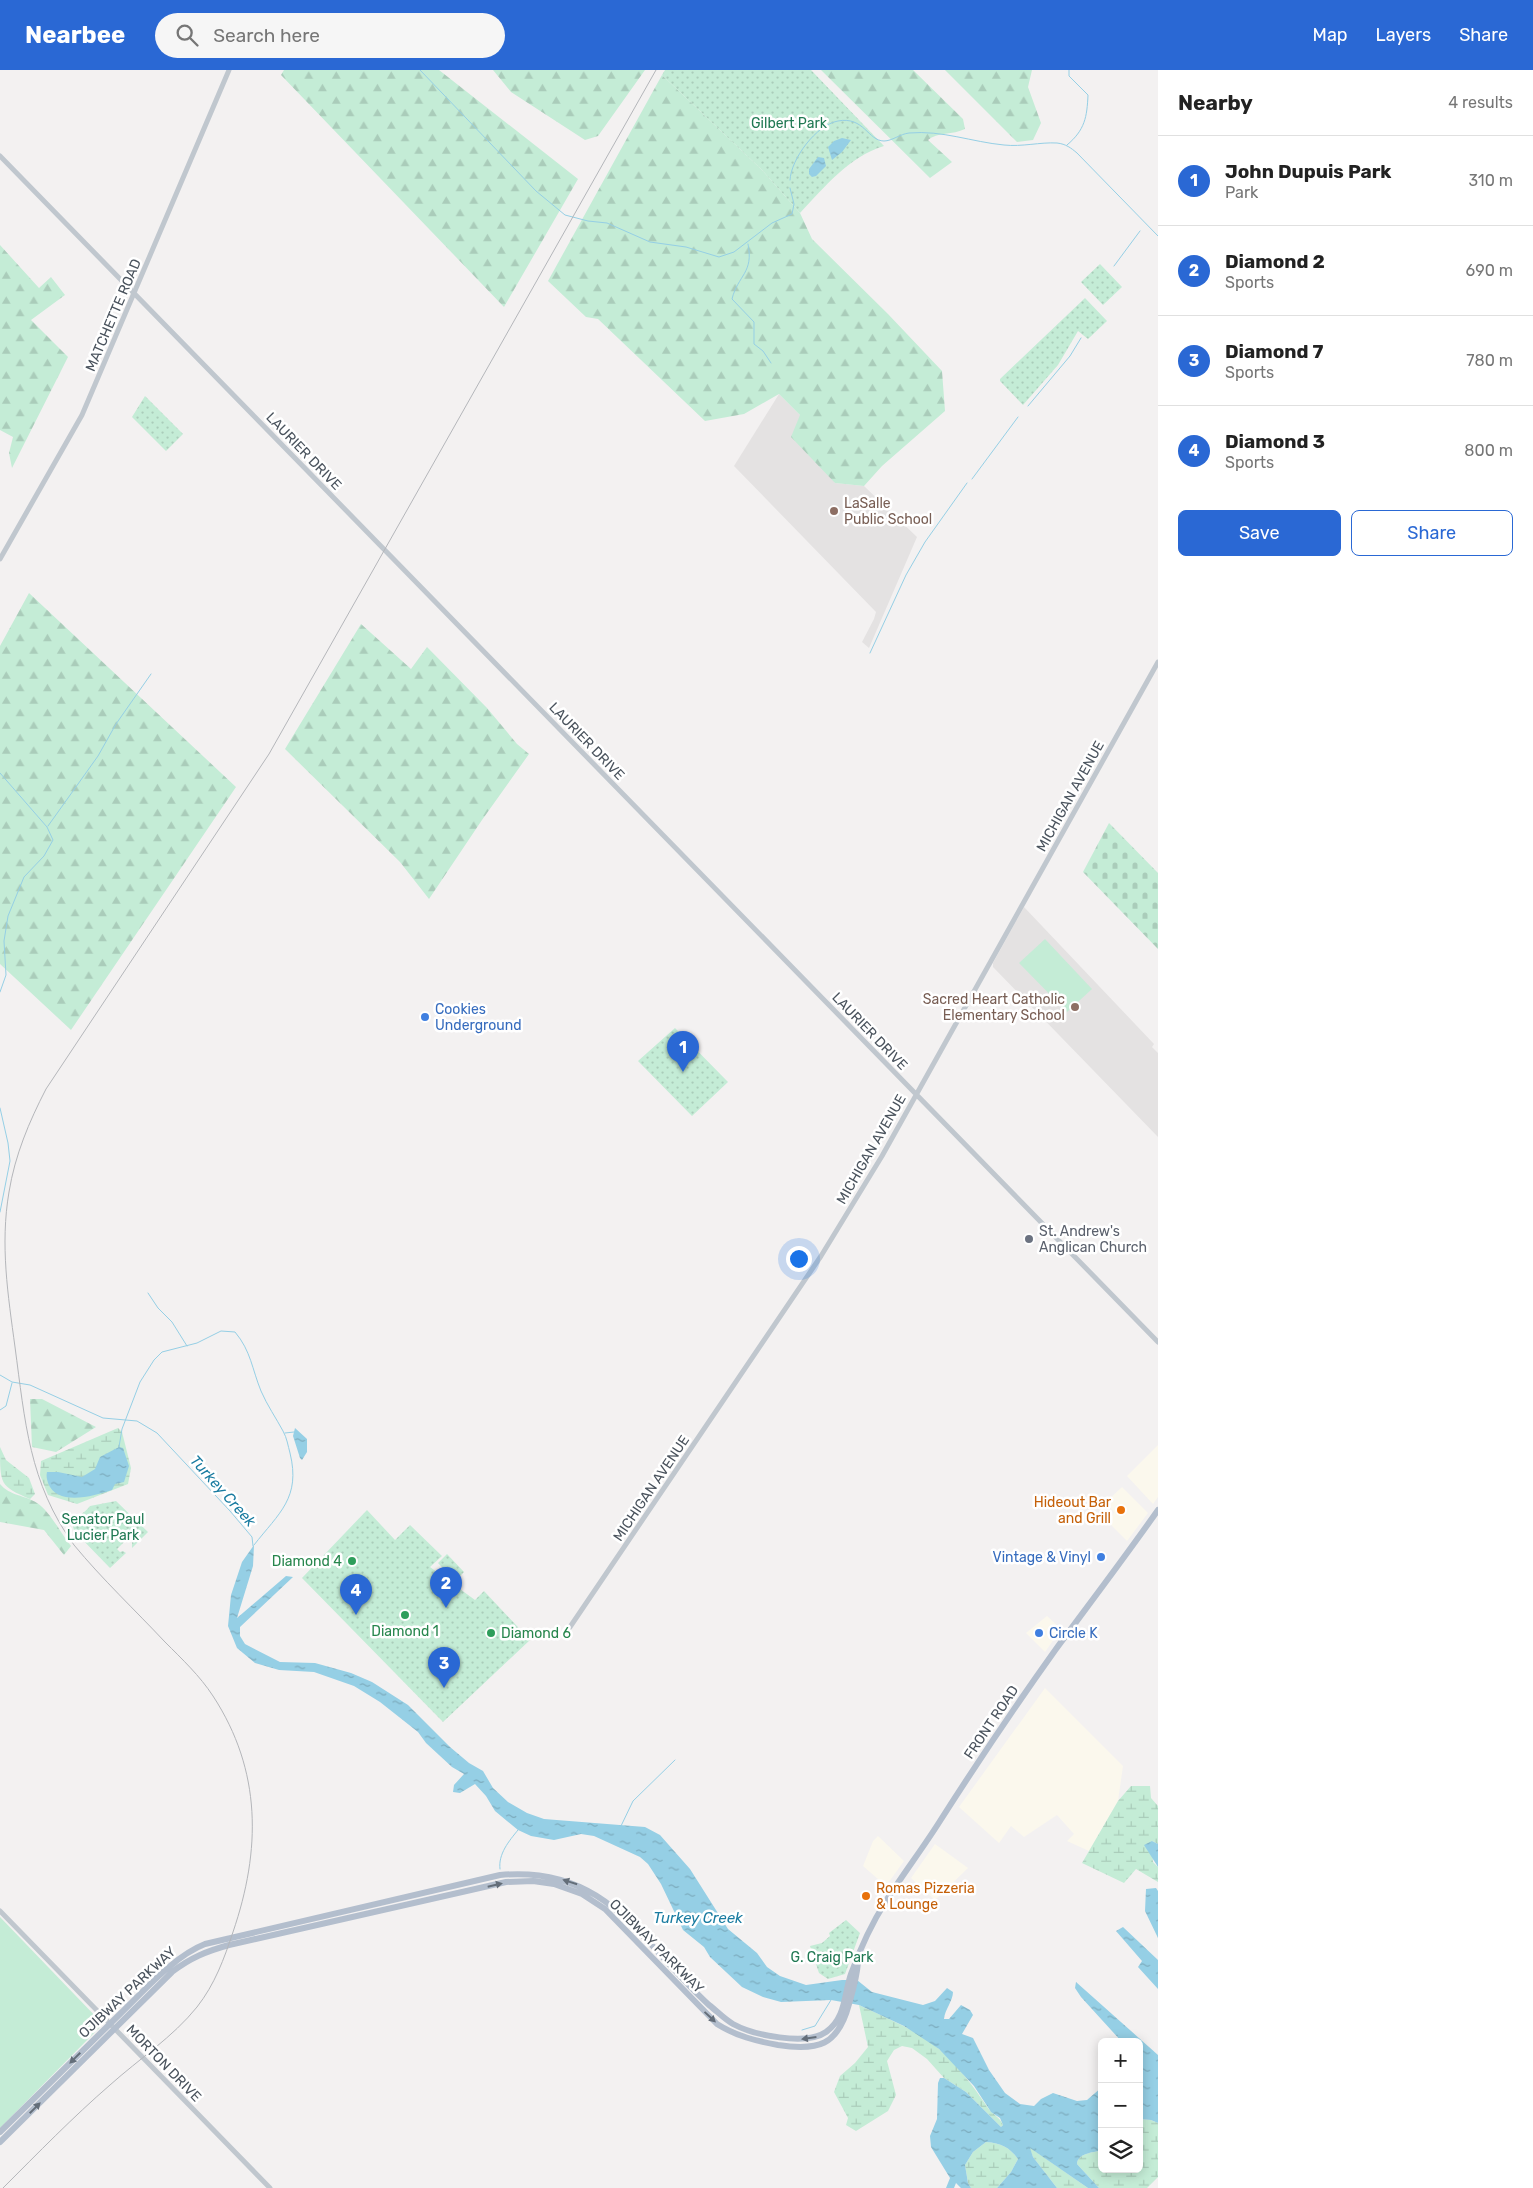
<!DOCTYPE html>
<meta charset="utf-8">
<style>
body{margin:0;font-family:Rubik,sans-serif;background:#f6f6f6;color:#222}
.controls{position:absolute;right:15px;bottom:15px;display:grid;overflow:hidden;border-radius:8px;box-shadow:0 2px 12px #0003}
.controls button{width:45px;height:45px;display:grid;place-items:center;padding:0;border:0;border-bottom:1px solid #e0e0e0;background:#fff;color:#222;font:25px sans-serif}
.you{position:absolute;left:798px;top:1188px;width:18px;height:18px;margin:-12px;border:4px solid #fff;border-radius:50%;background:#1a73e8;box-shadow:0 0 0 8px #1a73e833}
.badge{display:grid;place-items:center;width:32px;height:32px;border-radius:50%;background:#2a68d4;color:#fff;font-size:16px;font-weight:700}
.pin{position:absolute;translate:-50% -41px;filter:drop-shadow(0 1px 2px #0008)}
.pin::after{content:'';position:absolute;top:26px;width:18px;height:15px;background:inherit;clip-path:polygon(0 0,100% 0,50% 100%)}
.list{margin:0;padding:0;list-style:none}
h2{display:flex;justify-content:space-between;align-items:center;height:65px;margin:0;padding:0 20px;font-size:21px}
h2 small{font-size:16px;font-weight:400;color:#767676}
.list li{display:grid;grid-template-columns:32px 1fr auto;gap:15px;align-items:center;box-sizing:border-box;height:90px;padding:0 20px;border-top:1px solid #e0e0e0}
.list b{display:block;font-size:19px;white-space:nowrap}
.list p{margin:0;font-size:16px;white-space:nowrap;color:#767676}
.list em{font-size:16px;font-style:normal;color:#767676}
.actions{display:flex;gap:10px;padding:15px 20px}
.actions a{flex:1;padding:11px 0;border:1px solid #2a68d4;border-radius:8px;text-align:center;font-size:18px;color:#2a68d4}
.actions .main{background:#2a68d4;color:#fff}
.icon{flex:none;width:28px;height:28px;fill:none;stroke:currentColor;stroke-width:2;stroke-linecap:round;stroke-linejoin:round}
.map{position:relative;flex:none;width:1158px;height:2118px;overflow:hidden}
header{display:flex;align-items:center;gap:30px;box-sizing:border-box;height:70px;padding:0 25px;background:#2a68d4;color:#fff}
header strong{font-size:24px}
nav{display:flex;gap:28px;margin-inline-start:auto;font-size:18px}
.search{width:350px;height:45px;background:#f6f6f6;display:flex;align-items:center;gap:12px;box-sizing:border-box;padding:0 18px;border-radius:28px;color:#767676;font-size:19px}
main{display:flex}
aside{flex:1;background:#fff}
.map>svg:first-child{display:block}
.commercial{fill:#fbf8ed}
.education{fill:#e4e2e2}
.grass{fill:#c4ecd6}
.forest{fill:url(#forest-firs)}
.wetland{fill:url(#wetland-marsh)}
.cemetery{fill:url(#cemetery-stones)}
.park{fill:url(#park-dots)}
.water{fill:url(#water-ripples)}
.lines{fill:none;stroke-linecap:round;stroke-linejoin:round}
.stream{stroke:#95cfe5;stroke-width:1}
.minor{stroke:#c0c7ce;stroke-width:5}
.major{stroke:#b3becd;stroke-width:6}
.rail{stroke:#b4b6ba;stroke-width:1}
.oneway{fill:#646e79}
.education-dot{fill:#8d6e63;stroke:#fff;stroke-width:2}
.shop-dot{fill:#3f7fe0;stroke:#fff;stroke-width:2}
.worship-dot{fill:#6b7280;stroke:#fff;stroke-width:2}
.food-dot{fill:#e8710a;stroke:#fff;stroke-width:2}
.leisure-dot{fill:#2e9e5b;stroke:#fff;stroke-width:2}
.labels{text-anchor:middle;stroke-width:5;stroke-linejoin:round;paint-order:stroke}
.park-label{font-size:14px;fill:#207953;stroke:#fff}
.street-label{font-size:14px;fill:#4a535d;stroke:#fff}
.education-label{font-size:14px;fill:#785e54;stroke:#fff;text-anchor:start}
.shop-label{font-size:14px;fill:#366cbe;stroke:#fff;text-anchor:start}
.worship-label{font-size:14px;fill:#5b616d;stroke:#fff;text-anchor:start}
.food-label{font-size:14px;fill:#c56008;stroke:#fff;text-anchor:end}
.leisure-label{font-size:14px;fill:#27864d;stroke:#fff;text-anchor:end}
.water-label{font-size:15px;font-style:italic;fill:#197ba0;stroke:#fff}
</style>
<header>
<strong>Nearbee</strong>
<div class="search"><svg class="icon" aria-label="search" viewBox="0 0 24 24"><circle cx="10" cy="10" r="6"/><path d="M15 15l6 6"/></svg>Search here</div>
<nav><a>Map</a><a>Layers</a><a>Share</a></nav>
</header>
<main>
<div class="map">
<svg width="1158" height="2118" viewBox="0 0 1158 2118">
<defs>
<pattern id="forest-firs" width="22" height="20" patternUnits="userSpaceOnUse" patternTransform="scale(1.25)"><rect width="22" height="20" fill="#c4ecd6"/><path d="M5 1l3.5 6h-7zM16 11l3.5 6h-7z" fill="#aaccba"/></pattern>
<pattern id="wetland-marsh" width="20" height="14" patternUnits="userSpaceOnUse" patternTransform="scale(1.25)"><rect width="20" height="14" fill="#c4ecd6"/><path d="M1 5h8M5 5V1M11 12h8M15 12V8" fill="none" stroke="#aaccba"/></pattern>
<pattern id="cemetery-stones" width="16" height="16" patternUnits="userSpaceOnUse" patternTransform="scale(1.25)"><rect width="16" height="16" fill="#c4ecd6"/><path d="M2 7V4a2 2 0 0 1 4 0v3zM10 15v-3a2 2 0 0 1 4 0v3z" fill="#aaccba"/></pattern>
<pattern id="park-dots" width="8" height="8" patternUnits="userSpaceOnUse" patternTransform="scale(1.25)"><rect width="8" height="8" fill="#c4ecd6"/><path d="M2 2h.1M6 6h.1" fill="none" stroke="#aaccba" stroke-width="1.8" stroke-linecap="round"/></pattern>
<pattern id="water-ripples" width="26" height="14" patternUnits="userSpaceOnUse" patternTransform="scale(1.25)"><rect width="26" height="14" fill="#95cfe5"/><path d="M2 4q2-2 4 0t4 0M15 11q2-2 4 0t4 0" fill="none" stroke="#7cabbd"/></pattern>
</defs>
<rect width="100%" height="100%" fill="#f3f1f1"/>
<!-- commercial -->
<path class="commercial" d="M 1158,1375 L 1158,1427 L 1153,1434 L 1127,1406 Z
M 1122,1417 L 1148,1443 L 1127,1471 L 1109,1453 L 1114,1442 L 1105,1433 Z
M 1047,1546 L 1061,1559 L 1045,1582 L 1026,1563 Z
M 1045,1618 L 1123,1696 L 1118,1731 L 1089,1781 L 1067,1771 L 1074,1764 L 1057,1745 L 1024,1767 L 1011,1756 L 999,1773 L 959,1737 Z
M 878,1766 L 904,1791 L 886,1816 L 863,1796 L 873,1771 Z
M 935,1774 L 968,1798 L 935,1830 L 911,1808 Z"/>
<!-- education -->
<path class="education" d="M 779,324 L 800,345 L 835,413 L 864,416 L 917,467 L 869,578 L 862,572 L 874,549 L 876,542 L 734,396 Z
M 1024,837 L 1154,974 L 1152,977 L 1158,983 L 1158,1067 L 993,897 L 993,893 Z"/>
<!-- grass -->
<path class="grass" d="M 1045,869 L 1092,919 L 1067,942 L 1019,893 Z
M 0,1847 L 100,1951 L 101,1956 L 0,2058 Z"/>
<!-- forest -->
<path class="forest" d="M 284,0 L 439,0 L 578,109 L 504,237 L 281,5 Z
M 493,0 L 645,0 L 598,66 L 585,70 L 511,22 Z
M 821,0 L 913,0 L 963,49 L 965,59 C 953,65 937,62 928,70 L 952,92 L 930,108 Z
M 945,0 L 1032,0 L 1028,17 L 1041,53 L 1033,70 L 1017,72 Z
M 662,5 L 762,100 L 800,143 L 812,169 L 888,244 L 942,301 L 945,341 L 882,396 L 864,416 L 835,413 L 791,367 L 800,345 L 779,324 L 744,344 L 705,351 L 598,249 L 586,247 L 548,211 Z
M 0,175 L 39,218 L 51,207 L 65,225 L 31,250 L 68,287 L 12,398 L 9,383 L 13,367 L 0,360 Z
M 29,523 L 236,717 L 71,960 L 0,894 L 0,576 Z
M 361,554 L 411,599 L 427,577 L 487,638 L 517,674 L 529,684 L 482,750 L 429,829 L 400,792 L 285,679 Z
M 30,1329 L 42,1329 L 96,1357 L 56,1382 L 32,1377 Z
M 0,1414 C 10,1426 25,1425 37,1433 C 49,1440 62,1465 71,1476 L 64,1485 L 44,1460 L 0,1452 Z"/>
<!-- wetland -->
<path class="wetland" d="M 118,1358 L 122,1362 L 131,1398 L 128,1414 L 77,1434 L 48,1425 L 40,1405 L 41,1391 Z
M 0,1377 L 6,1390 L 29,1408 L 35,1424 L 30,1429 C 0,1416 0,1415 0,1377 Z
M 1131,1716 L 1150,1716 L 1151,1728 L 1158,1736 L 1158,1774 L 1152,1771 L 1153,1792 L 1158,1797 L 1158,1812 L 1136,1799 L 1124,1813 L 1082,1793 L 1118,1731 Z
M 859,1935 C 886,1948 917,1960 939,1979 C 958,1996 974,2017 988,2038 C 993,2045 1000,2047 1003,2055 L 1001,2057 L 966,2022 L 944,2008 L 927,1989 L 912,1978 L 902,1976 L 894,1980 L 887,1991 L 896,2025 L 888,2041 L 856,2061 L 846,2055 L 848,2048 L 834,2022 L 840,2006 L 855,1993 L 868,1977 Z
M 1139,2049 L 1151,2050 L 1158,2053 L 1158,2107 L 1147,2118 L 1099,2118 L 1077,2094 C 1078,2083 1092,2083 1102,2080 L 1102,2099 L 1139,2099 Z
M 986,2072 C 1001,2073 1009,2077 1018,2089 L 1011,2102 L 997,2118 L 971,2118 L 968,2113 L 965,2095 L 973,2082 Z
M 1029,2077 L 1088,2118 L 1057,2118 L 1033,2087 Z"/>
<!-- cemetery -->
<path class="cemetery" d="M 1109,753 L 1158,803 L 1158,879 L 1083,802 Z"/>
<!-- park -->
<path class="park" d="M 665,0 L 811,0 L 884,76 C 848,87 825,117 800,143 L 762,100 L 662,5 Z
M 1100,194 L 1122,217 L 1103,235 L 1081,212 Z
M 1085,228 L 1107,251 L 1088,269 L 1078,261 L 1058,295 L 1023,335 L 1000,311 L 1000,309 Z
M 145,326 L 183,364 L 166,381 L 132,347 Z
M 675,958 L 728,1012 L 692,1046 L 638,991 Z
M 116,1431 L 148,1462 L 132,1478 L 132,1470 L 129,1467 L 117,1479 L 120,1482 L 123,1481 L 126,1483 L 110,1498 L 76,1463 C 66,1449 83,1446 90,1436 Z
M 367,1440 L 395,1470 L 410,1455 L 442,1486 L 430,1497 L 475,1530 L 484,1521 L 530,1570 L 443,1652 L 302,1508 Z
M 447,1484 L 464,1502 L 455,1511 L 438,1493 Z
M 846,1850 L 860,1863 L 845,1904 L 828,1909 L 819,1903 L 810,1876 L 822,1873 L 830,1866 L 829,1863 Z"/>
<!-- water -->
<path class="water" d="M 842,68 L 851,70 L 842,82 L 832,90 L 828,77 L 834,71 Z
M 818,87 L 824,88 L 826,96 L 816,106 L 812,107 L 809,104 L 809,99 Z
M 295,1358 L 307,1369 L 307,1382 L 302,1390 L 300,1388 L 293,1366 Z
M 119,1377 L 123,1378 L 129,1396 L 124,1412 L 115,1414 L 112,1420 C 94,1426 57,1437 48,1413 C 47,1409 46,1407 47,1402 L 58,1402 L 82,1407 L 95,1399 L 100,1387 Z
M 254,1475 L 253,1496 L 237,1548 L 286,1506 L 293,1507 L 240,1557 L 240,1566 L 245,1574 L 280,1592 L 315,1593 L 351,1603 L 372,1612 L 408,1635 L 450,1677 L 469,1693 L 483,1701 L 493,1718 L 508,1732 L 527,1743 L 544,1749 L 645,1757 L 660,1765 L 690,1799 L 728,1859 L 757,1883 L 767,1897 L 780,1906 L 806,1915 L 842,1910 L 857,1910 L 872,1922 L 923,1935 L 935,1931 L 947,1918 L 953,1922 C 953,1931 945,1939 944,1949 L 949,1949 L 961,1935 L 970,1940 L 973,1945 L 962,1964 L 973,1968 L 989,2000 L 1005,2023 L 1020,2034 L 1034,2036 L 1041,2029 L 1053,2023 L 1077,2031 L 1087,2030 L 1102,2017 L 1102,2080 C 1092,2083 1078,2083 1077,2094 L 1099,2118 L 1088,2118 L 1030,2078 L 1033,2087 L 1057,2118 L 997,2118 L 1011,2102 L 1018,2089 C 1009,2077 1001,2073 986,2072 L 973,2082 L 965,2095 L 968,2113 L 971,2118 L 961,2118 L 956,2113 L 954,2118 L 931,2118 L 946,2118 L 950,2108 L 931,2077 L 930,2066 L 937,2049 L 938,2013 L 940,2008 L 944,2008 L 966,2022 L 1001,2057 L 1003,2055 L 1000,2048 L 991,2042 L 974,2016 L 939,1979 L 904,1956 L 859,1935 L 831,1930 L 781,1932 L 763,1927 L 742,1917 L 710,1887 L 704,1877 L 683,1860 L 661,1814 L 648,1794 L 640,1787 L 594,1766 L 581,1764 L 554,1770 L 531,1766 L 518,1760 L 495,1741 L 486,1726 L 475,1714 L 460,1723 L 453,1722 L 454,1715 L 464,1704 L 452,1697 L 426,1673 L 418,1662 L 380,1632 L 354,1616 L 314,1602 L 279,1600 L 255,1593 L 237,1578 L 228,1556 L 231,1525 L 242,1492 Z
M 1152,1771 L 1158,1774 L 1158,1797 L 1144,1775 Z
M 1156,1818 L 1158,1821 L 1158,1868 L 1145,1841 L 1146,1819 Z
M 1123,1857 L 1158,1890 L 1158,1919 L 1138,1897 L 1142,1891 L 1116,1861 Z
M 1076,1912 L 1158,1985 L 1158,2053 L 1151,2050 L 1139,2049 L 1139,1972 L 1122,1972 L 1081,1927 L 1075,1918 Z"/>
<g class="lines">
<!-- stream -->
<path class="stream" d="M 420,0 L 536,121 L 565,145 L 588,151 L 607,153 L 650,172 L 686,177 L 719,187 L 734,182 L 772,153 L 792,144 L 794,134 L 790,118
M 1067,75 C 1085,60 1087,47 1088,25 L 1069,6 L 1069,0
M 790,110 C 791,89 816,55 838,51 C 864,46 868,71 884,71 C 892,71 900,64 909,63 C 942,60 972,72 1004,75 C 1022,77 1040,72 1057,73 C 1066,74 1071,78 1077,83 L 1158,166
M 748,174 C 754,203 738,205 732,229 L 754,252 L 754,274 L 763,281 L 771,293
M 1114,196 L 1140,161
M 1028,336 L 1070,286 L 1081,268
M 972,409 L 1018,347
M 870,583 L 906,505 L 925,472 L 967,413
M 0,703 L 47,757 L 53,770 L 44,786 L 24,807 L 8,846 L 4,871 L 6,905 L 0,922
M 48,756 L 98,686 L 116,654 L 151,604
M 0,1038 L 8,1073 L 10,1091 L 0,1142
M 148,1223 L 158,1238 L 172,1252 L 187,1276
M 0,1305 L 12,1312 L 30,1315 L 103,1348 L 137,1351 L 157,1363 L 230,1441 L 252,1467 L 253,1476
M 0,1340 L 6,1336 L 12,1313
M 285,1363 L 294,1362
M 119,1377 L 122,1359 L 140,1312 L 154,1290 L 162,1282 L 197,1273 L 221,1261 L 235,1262 C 251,1281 252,1299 261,1321 C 267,1335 276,1348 283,1361 C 287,1368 288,1376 290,1383 C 301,1428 279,1443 254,1475
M 621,1756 L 633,1731 L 675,1690
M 500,1799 C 498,1784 509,1771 518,1760
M 802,1960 L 815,1956 L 831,1930"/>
<!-- minor -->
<path class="minor" d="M 0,86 L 1158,1272
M 0,489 L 82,345 L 229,0
M 570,1557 L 821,1186 L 882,1086 L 1158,592
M 0,1841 L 270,2118"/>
<!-- major -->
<path class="major" d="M 0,2062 C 40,2023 80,1983 120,1944 C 144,1921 174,1886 205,1874 L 500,1805 C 608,1795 640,1872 709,1935 C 717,1941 724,1949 733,1954 C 753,1965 806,1976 826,1962 C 846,1948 844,1924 851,1904 C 860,1879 872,1853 886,1831 C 903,1804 923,1778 940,1751 C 977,1693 1016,1635 1056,1579 C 1090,1533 1125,1487 1158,1440
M 0,2072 L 172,1902 C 190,1888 207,1881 229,1875 L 506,1812 L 533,1811 L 554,1814 L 582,1824 L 605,1839 L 717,1954 C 736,1966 756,1971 778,1975 C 818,1981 838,1976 849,1934 C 853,1920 857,1907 858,1892"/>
<!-- rail -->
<path class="rail" d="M 3,2118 C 38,2083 73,2047 110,2015 C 139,1989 173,1967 197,1937 C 215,1914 224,1889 233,1862 C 261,1780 262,1701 213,1626 C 200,1606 182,1589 165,1572 C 135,1540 102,1509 74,1475 C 29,1413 25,1351 15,1277 C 8,1225 0,1175 9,1122 C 15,1085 29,1052 46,1019 L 269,684 L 656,0"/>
</g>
<!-- one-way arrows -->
<defs><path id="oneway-solid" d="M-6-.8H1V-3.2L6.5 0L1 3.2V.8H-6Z" transform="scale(1.25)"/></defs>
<g class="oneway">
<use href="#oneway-solid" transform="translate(570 1812) rotate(-162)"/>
<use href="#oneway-solid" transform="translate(495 1815) rotate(-13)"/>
<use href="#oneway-solid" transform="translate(710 1947) rotate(43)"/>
<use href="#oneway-solid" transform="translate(809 1968) rotate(172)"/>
<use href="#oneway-solid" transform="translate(75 1988) rotate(135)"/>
<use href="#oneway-solid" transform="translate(35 2038) rotate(-45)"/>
</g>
<!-- markers -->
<g class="education-dot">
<circle cx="834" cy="441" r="5"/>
<circle cx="1075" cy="937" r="5"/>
</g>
<g class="shop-dot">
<circle cx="425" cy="947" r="5"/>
<circle cx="1101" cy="1487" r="5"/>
<circle cx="1039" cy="1563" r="5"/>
</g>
<circle class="worship-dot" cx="1029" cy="1169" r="5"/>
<g class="food-dot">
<circle cx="1121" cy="1440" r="5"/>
<circle cx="866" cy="1826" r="5"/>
</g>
<g class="leisure-dot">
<circle cx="352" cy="1491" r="5"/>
<circle cx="405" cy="1545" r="5"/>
<circle cx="491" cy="1563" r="5"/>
</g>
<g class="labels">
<!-- park labels -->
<g class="park-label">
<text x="789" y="58">Gilbert Park</text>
<text x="103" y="1454">Senator Paul<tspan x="103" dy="16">Lucier Park</tspan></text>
<text x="832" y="1892">G. Craig Park</text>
</g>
<!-- street labels -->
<g class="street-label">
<text transform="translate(113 245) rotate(-67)" y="5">MATCHETTE ROAD</text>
<text transform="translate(304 381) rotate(46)" y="5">LAURIER DRIVE</text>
<text transform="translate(587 671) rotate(46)" y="5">LAURIER DRIVE</text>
<text transform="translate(1070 726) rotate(-61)" y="5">MICHIGAN AVENUE</text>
<text transform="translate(870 961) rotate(46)" y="5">LAURIER DRIVE</text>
<text transform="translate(871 1079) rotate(-60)" y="5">MICHIGAN AVENUE</text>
<text transform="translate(651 1418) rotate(-56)" y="5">MICHIGAN AVENUE</text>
<text transform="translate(991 1652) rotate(-56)" y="5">FRONT ROAD</text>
<text transform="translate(657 1876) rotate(45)" y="5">OJIBWAY PARKWAY</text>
<text transform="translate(127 1922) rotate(-43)" y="5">OJIBWAY PARKWAY</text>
<text transform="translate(164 1993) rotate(46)" y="5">MORTON DRIVE</text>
</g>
<!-- education labels -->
<g class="education-label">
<text x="844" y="438">LaSalle<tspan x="844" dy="16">Public School</tspan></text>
<text x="1065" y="934" text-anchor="end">Sacred Heart Catholic<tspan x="1065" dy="16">Elementary School</tspan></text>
</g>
<!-- shop labels -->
<g class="shop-label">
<text x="435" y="944">Cookies<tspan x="435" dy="16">Underground</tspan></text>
<text x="1091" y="1492" text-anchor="end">Vintage &amp; Vinyl</text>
<text x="1049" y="1568">Circle K</text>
</g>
<!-- worship labels -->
<g class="worship-label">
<text x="1039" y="1166">St. Andrew's<tspan x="1039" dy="16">Anglican Church</tspan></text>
</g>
<!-- food labels -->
<g class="food-label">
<text x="1111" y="1437">Hideout Bar<tspan x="1111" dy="16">and Grill</tspan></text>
<text x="876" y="1823" text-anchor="start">Romas Pizzeria<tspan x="876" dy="16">&amp; Lounge</tspan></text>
</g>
<!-- leisure labels -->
<g class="leisure-label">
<text x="342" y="1496">Diamond 4</text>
<text x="405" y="1566" text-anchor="middle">Diamond 1</text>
<text x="501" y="1568" text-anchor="start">Diamond 6</text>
</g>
<!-- water labels -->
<g class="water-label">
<text transform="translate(223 1421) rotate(48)" y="5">Turkey Creek</text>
<text x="698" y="1853">Turkey Creek</text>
</g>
</g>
</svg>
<div class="controls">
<button>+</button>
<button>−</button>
<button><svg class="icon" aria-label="layers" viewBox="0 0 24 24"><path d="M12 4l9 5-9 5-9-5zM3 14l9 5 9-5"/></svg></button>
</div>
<div class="you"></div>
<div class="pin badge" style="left:683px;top:1002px">1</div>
<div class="pin badge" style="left:446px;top:1538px">2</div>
<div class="pin badge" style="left:444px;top:1618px">3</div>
<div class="pin badge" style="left:356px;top:1545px">4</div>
</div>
<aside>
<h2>Nearby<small>4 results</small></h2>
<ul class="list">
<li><span class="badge">1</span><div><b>John Dupuis Park</b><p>Park</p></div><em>310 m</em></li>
<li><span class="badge">2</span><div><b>Diamond 2</b><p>Sports</p></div><em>690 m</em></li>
<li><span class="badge">3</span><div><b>Diamond 7</b><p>Sports</p></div><em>780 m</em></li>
<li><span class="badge">4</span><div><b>Diamond 3</b><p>Sports</p></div><em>800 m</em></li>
</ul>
<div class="actions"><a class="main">Save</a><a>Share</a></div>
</aside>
</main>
